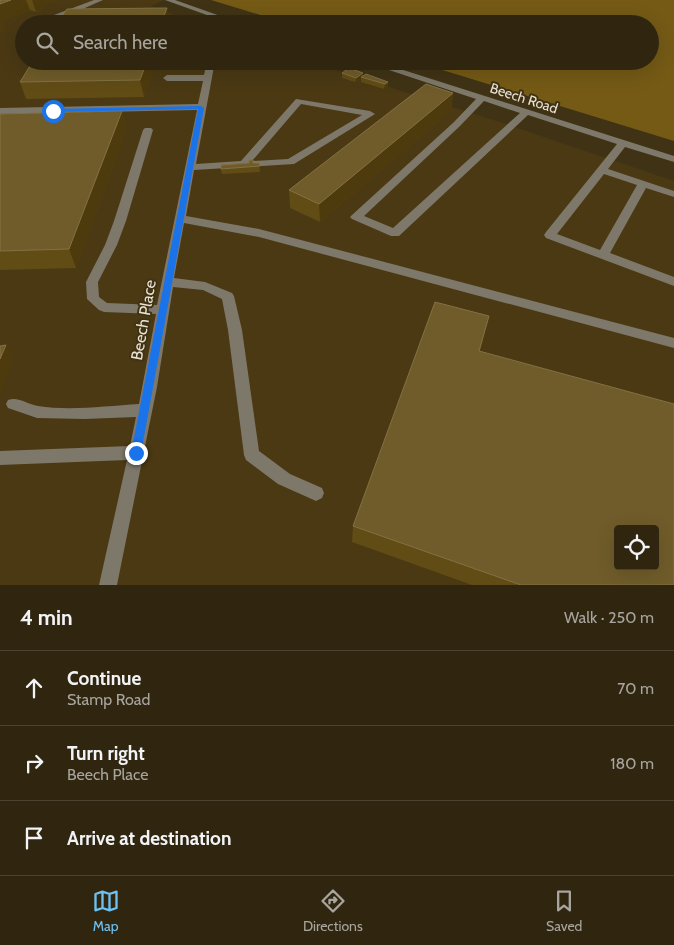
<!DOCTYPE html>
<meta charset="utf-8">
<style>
body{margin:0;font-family:Cabin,sans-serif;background:#382e19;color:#f1f3f6}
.controls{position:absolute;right:15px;bottom:15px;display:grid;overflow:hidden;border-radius:5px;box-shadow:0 5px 20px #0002}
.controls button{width:45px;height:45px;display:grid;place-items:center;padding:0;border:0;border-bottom:1px solid #4b4330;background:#302610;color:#f1f3f6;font:25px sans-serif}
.stop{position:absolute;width:15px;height:15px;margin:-11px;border:4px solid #1a73e8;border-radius:50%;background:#fff}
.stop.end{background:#1a73e8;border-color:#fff;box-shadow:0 1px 5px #0008}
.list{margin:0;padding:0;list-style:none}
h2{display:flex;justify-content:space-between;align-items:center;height:65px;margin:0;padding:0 20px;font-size:21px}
h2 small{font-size:16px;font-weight:400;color:#a8a59f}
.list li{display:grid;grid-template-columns:32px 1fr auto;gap:15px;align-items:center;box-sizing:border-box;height:75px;padding:0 20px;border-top:1px solid #4b4330}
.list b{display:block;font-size:19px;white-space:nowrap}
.list p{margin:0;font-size:16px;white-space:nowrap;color:#a8a59f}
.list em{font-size:16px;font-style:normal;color:#a8a59f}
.icon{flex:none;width:28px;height:28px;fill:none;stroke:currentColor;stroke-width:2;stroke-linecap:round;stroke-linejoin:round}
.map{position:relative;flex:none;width:674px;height:585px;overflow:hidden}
.search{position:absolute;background:#302610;box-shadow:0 5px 20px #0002;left:15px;right:15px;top:15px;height:55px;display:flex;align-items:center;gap:12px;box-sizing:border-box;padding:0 18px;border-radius:28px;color:#a8a59f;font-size:19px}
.sheet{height:290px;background:#302610}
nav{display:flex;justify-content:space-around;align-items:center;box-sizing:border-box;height:70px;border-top:1px solid #4b4330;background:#302610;font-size:14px;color:#a8a59f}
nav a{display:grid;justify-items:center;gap:2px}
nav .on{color:#6ec2f3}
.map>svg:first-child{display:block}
.built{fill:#4a3913;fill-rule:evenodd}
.green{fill:#755a16}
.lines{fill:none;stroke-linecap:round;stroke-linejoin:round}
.minor{fill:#7e786a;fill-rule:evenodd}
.wall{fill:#614c16}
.shaded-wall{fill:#4e3b0d}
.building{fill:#705c2a;stroke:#837144;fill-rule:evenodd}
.route{fill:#1a73e8}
.labels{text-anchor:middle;stroke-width:4;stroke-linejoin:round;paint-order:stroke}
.far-street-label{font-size:14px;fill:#eae2d1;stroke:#403315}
.street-label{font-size:16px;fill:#eae2d1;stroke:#403315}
</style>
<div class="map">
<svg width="674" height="585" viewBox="0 0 674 585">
<rect width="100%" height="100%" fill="#403315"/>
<!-- built -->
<path class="built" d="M 0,0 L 164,0 L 151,6 L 200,24 L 24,24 L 24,61 L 307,61 L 503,123 L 674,181 L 674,585 L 0,585 ZM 618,529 L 655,529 L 655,566 L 618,566 Z"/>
<!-- green -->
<path class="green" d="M 211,0 L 674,0 L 674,141 L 413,61 L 650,61 L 650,24 L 290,24 Z"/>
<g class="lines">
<!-- minor -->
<path class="minor" d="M 94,0 L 103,0 L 60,19 L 56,24 L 49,24 L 54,15 Z
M 165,0 L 175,0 L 243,24 L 232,24 Z
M 207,61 L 215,61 L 196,164 L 241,161 L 296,99 L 370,111 L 375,114 L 294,164 L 194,170 L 186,216 L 259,229 L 674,338 L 674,348 L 259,237 L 184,223 L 174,278 L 205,282 L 232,293 L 234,296 L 242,330 L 259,451 L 290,474 L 322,488 L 324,493 L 322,498 L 316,501 L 278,484 L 246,460 L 244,455 L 228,330 L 222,299 L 203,290 L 173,287 L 157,387 L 117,585 L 99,585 L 127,460 L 0,465 L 0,451 L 130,446 L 136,417 L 84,419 L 37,418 L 8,408 L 6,404 L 8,400 C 18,396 27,404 38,406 C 69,411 107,406 139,404 L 156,314 L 104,312 L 99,310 L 87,299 L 86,282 L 105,245 L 114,221 L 143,130 L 145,128 L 151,128 L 153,130 L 126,221 L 117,245 L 98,282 L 99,297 L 107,303 L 157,305 L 197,110 L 0,114 L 0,108 L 198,104 L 203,81 L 167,81 L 163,78 L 167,75 L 204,75 ZM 301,104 L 362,115 L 288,159 L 252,161 Z
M 362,61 L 375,61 L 674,156 L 674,162 L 625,147 L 608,169 L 674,191 L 674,197 L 646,188 L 610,253 L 674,277 L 674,286 L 546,238 L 544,235 L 546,232 L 617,144 L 528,115 L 399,236 L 391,236 L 352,219 L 350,217 L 352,215 L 454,122 L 476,99 ZM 484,101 L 520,113 L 393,228 L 364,216 L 460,126 ZM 604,174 L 637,185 L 600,250 L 557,234 Z"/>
</g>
<!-- wall -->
<path class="wall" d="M 0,0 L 56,0 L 41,6 L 42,10 L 36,12 L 30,10 L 1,21 L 4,30 L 0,32 Z
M 33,61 L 156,61 L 144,97 L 26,99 L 20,82 Z
M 342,73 L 363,73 L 363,76 L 388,82 L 388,86 L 384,89 L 361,82 L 361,79 L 355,82 L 342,78 Z
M 453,93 L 451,110 L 320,222 L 290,208 L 289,190 Z
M 122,111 L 126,129 L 76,268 L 0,270 L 0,114 Z
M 253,163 L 259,163 L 260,172 L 222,174 L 221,169 Z
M 489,316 L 480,351 L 674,585 L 472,585 L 352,542 L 353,526 Z"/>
<!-- shaded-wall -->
<path class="shaded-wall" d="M 11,0 L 26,0 L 30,10 L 1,21 L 4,30 L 0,32 L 0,4 Z
M 32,0 L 56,0 L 41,6 L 42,10 L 36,12 Z
M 167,8 L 169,24 L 161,24 Z
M 147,61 L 156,61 L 144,97 L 140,80 Z
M 363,73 L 363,78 L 361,77 L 361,79 L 355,82 L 356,78 Z
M 388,82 L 388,86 L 384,89 L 385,84 Z
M 453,93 L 451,110 L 320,222 L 319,204 Z
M 122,111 L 126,129 L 76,268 L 69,249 Z
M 6,345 L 14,360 L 0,394 L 0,359 Z"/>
<!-- building -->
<path class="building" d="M 0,0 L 11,0 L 0,4 Z
M 167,8 L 161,24 L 57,24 L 67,9 Z
M 33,61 L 147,61 L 140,80 L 20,82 Z
M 349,68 L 363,73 L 356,78 L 342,73 Z
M 366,74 L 388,82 L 385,84 L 361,77 Z
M 426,84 L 453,93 L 319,204 L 289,190 Z
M 122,111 L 69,249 L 0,251 L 0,114 Z
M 249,160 L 253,160 L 253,163 L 259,163 L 260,166 L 221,169 L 221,165 L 249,163 Z
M 435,302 L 489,316 L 479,351 L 674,404 L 674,585 L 521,585 L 353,526 ZM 618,529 L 655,529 L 655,566 L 618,566 Z
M 6,345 L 0,359 L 0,346 Z"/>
<!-- route -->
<path class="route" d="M 201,106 L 204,108 L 141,453 L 136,457 L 131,453 L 198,109 L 53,112 L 50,111 L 53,109 Z"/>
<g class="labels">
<!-- far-street labels -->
<g class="far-street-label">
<text transform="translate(524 98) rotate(18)" y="5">Beech Road</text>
</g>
<!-- street labels -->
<g class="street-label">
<text transform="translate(143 320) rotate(-80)" y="6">Beech Place</text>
</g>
</g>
</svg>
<div class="controls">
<button><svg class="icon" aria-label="locate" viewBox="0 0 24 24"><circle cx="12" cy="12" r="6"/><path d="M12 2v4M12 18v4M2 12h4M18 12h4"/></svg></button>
</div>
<div class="stop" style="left:53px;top:111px"></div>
<div class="stop end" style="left:136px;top:453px"></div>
<div class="search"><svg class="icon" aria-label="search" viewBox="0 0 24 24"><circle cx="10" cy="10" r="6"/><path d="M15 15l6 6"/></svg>Search here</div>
</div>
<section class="sheet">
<h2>4 min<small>Walk · 250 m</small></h2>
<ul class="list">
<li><svg class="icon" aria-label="ahead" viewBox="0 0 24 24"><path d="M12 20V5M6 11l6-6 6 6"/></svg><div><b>Continue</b><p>Stamp Road</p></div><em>70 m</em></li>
<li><svg class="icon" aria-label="right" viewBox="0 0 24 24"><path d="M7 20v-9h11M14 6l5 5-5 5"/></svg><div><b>Turn right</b><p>Beech Place</p></div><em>180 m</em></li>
<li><svg class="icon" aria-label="arrive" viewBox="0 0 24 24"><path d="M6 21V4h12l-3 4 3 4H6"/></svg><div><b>Arrive at destination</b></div></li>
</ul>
</section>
<nav>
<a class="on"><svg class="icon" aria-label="map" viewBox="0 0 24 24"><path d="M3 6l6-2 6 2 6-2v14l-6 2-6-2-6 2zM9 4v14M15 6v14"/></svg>Map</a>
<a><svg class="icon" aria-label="directions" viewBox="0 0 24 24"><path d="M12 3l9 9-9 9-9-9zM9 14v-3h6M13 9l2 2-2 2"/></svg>Directions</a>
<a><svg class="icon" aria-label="saved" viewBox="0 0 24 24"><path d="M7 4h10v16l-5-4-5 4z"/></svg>Saved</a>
</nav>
